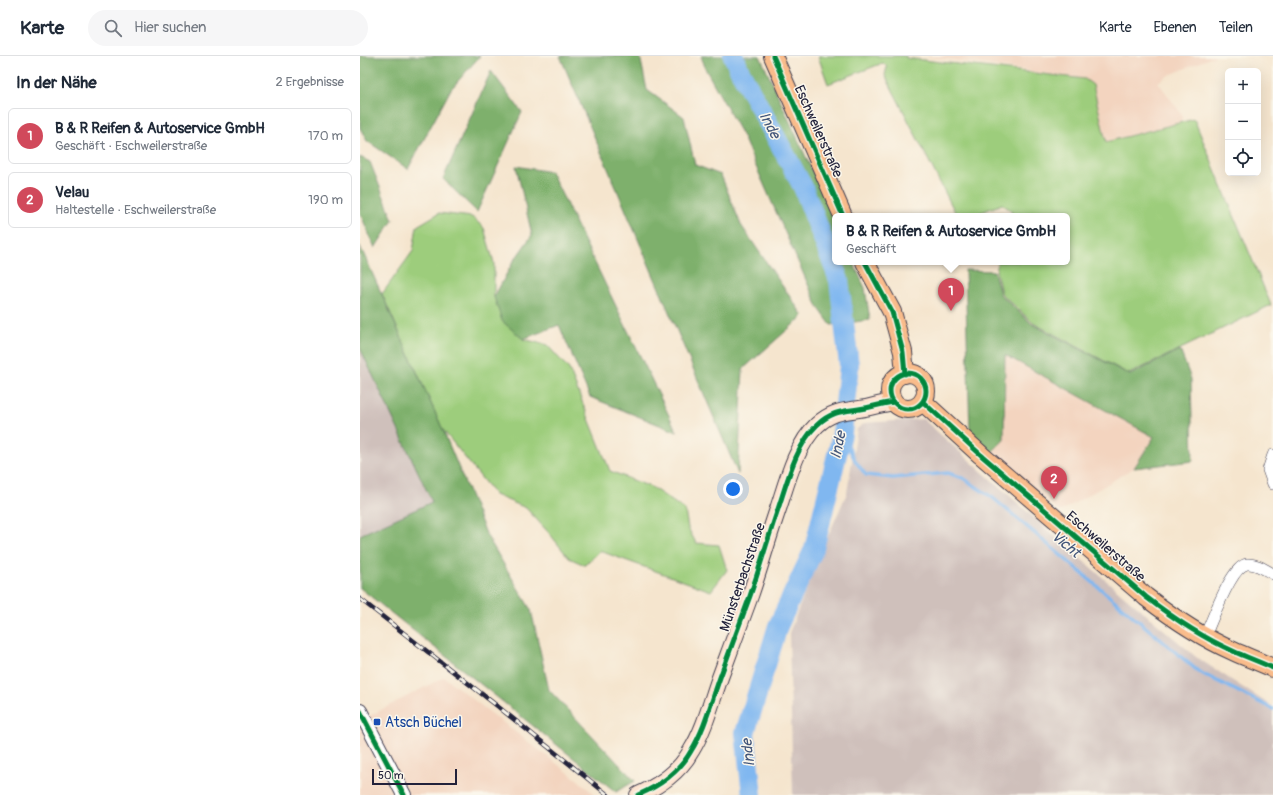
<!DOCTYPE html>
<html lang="de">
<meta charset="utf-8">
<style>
body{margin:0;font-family:Pangolin,sans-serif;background:#f6f6f7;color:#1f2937}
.controls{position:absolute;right:12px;top:12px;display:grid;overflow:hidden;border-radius:6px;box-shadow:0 4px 16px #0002}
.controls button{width:36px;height:36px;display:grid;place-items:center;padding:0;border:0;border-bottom:1px solid #e0e1e3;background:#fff;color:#1f2937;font:20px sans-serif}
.scale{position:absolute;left:12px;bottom:10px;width:85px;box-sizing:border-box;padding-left:4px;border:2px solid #22223b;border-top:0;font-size:11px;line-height:14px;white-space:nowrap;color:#22223b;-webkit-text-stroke:3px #fbf7ec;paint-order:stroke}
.you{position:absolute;left:373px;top:433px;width:14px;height:14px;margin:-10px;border:3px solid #fff;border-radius:50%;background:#1a73e8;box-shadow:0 0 0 6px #1a73e833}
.badge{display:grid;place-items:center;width:26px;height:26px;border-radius:50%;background:#d1495b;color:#fff;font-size:13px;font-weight:700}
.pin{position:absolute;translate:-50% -33px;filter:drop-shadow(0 1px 2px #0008)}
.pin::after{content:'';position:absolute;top:21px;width:14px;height:12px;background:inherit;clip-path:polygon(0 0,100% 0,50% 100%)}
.popup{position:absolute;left:472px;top:157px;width:238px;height:52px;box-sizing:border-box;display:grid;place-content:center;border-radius:6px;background:#fff;filter:drop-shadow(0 1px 3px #0005);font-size:13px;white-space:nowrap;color:#747a83}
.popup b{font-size:15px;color:#1f2937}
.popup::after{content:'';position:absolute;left:50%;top:100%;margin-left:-8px;border:8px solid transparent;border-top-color:#fff}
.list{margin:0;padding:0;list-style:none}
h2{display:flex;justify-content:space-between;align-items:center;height:52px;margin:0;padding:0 16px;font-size:17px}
h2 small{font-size:13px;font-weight:400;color:#747a83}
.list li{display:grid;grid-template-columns:26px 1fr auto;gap:12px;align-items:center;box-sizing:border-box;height:56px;margin:0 8px 8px;padding:0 8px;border:1px solid #e0e1e3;border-radius:6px}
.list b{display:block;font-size:15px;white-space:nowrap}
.list p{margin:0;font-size:13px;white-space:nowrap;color:#747a83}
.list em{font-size:13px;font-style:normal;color:#747a83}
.icon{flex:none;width:22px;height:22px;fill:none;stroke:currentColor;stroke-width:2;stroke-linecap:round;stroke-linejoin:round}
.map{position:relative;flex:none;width:913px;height:739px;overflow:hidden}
header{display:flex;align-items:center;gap:24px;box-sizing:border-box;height:56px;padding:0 20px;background:#fff;border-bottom:1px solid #e0e1e3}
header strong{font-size:19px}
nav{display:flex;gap:22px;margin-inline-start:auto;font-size:14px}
.search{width:280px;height:36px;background:#f6f6f7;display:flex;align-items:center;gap:10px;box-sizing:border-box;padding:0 14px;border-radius:22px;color:#747a83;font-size:15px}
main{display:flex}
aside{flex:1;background:#fff}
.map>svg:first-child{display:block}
.built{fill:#f3d4bf}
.industrial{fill:#cfc0bb}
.green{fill:#9dcd7c;stroke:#60785c}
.forest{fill:#7eb06c;stroke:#506954}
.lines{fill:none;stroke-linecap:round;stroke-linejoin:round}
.stream{stroke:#80b7f0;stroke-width:3.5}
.river{stroke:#80b7f0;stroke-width:20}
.minor-casing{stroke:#423f51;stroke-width:12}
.tertiary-casing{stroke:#423f51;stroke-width:16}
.secondary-casing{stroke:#423f51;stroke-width:18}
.primary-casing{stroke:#423f51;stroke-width:20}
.minor{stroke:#fff;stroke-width:11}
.tertiary{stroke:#fff;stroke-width:14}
.secondary{stroke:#fde4d1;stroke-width:16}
.primary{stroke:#f9bc8b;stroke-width:18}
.rail-casing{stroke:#22223b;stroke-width:4.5}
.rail{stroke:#fbf7ec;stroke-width:3;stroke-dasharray:9;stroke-linecap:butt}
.cycleway-casing{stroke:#fbf7ec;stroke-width:8}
.cycleway{stroke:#00873e;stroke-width:5}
.transit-dot{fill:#1a4fb4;stroke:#fbf7ec;stroke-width:1.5}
.labels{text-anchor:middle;stroke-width:3;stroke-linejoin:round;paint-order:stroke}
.street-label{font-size:14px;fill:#22223b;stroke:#fbf7ec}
.transit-label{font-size:14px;fill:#164399;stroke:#fbf7ec;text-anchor:start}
.water-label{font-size:15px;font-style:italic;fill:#43567a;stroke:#fbf7ec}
</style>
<header>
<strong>Karte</strong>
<div class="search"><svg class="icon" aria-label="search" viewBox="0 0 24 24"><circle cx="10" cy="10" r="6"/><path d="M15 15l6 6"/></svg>Hier suchen</div>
<nav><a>Karte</a><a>Ebenen</a><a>Teilen</a></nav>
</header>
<main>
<aside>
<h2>In der Nähe<small>2 Ergebnisse</small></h2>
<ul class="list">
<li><span class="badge">1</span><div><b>B &amp; R Reifen &amp; Autoservice GmbH</b><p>Geschäft · Eschweilerstraße</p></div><em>170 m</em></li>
<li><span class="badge">2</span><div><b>Velau</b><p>Haltestelle · Eschweilerstraße</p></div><em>190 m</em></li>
</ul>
</aside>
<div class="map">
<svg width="913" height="739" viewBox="0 0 913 739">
<rect width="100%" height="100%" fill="#fbf7ec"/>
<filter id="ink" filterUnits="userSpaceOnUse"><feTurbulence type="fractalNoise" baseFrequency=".025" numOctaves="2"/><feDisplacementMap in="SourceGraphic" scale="8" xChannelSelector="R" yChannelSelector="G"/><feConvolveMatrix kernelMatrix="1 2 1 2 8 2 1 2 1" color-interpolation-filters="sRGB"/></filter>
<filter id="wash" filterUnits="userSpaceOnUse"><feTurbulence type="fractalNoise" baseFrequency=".012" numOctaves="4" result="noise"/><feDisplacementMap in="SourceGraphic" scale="16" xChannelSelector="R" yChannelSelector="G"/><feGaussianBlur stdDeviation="0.9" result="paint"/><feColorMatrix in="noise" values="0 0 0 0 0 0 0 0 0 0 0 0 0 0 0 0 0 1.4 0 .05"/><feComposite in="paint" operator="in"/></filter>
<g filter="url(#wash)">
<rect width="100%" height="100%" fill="#f5e5ce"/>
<!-- built -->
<path class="built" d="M 564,0 L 855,0 L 807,20 L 798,26 L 823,60 L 820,67 L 746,87 L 733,29 L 725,23 Z
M 644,299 L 795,381 L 774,412 L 700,456 L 632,397 L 644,384 Z
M 84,621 L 218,724 L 235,739 L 0,739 L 0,665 Z"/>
<!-- industrial -->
<path class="industrial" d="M 0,292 L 72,446 L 0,479 Z
M 563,363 L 708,492 L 836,601 L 913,651 L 913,739 L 433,739 L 429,577 L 460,498 L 487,437 L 497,373 L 505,367 Z"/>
<!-- green -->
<path class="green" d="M 458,0 L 546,0 L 546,2 L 725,23 L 733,29 L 746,86 L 834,63 L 911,249 L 769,318 L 673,267 L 641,237 L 636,215 L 638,206 L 707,206 L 707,160 L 651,160 L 652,155 L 642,148 L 612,160 L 597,160 L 525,19 L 527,11 L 523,7 L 468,28 Z
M 79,157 L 112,161 L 124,172 L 134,207 L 134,241 L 163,283 L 187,289 L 209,313 L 250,415 L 293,432 L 325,454 L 328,472 L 336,487 L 359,489 L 367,514 L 351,535 L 240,495 L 225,509 L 209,502 L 189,477 L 166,452 L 135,439 L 83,374 L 22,238 L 53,195 L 57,170 Z"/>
<!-- forest -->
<path class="forest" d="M 0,0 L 120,0 L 91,33 L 48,113 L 7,85 L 0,72 Z
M 200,0 L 280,0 L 287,34 L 324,61 L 335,109 L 361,119 L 381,169 L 443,260 L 383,313 L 378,418 Z
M 341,0 L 400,0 L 475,165 L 475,206 L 493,206 L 505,232 L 510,264 L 471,269 L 458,251 L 383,81 L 346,14 Z
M 131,15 L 162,56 L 117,156 L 83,123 Z
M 0,101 L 10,106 L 33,164 L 15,192 L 0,157 Z
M 156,110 L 191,116 L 317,376 L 230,341 L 199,269 L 163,283 L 142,265 L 134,241 L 153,206 L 172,179 Z
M 0,190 L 83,374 L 127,480 L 171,554 L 189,634 L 275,725 L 256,736 L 0,532 L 0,479 L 72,446 L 0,292 Z
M 605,214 L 634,215 L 640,238 L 672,268 L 770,319 L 820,294 L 831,323 L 833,405 L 774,412 L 794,381 L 645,299 L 644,384 L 632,396 L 610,377 Z"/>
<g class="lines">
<!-- stream -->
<path class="stream" d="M 482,378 L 496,406 L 506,419 L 533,422 L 588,417 L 603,422 L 633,442 L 839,616 L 913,653"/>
<!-- river -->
<path class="river" d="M 373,0 L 381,17 L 443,131 L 479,224 L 489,309 L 482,378 L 454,493 L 418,570 L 385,677 L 392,739"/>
</g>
</g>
<g filter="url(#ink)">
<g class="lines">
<defs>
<path id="minor" d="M 913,399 L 908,414 L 913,428
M 845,580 C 852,565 871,510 887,508 C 896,507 906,514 913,518"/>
<path id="tertiary" d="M 0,655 L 44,739"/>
<path id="secondary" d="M 278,739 C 299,730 320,715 331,695 C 346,671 352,642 362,616 C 371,591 381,565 390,540 C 400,511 408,482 418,453 C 427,426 436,389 457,369 C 475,352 489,356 510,351 C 518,349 526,347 534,346"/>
<path id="primary" d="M 413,0 L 483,160
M 505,206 L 532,256 L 543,296 L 545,318
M530 335a18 18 0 1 1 36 0a18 18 0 1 1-36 0Z
M 563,346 L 621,399 L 786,541 C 813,562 841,581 873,595 C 886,601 900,606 913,612"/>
</defs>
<!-- minor casing -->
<use href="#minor" class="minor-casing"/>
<!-- tertiary casing -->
<use href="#tertiary" class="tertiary-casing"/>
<!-- secondary casing -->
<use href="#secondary" class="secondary-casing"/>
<!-- primary casing -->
<use href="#primary" class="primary-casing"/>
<!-- minor -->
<use href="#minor" class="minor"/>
<!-- tertiary -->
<use href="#tertiary" class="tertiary"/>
<!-- secondary -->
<use href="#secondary" class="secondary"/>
<!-- primary -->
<use href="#primary" class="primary"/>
<defs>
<path id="rail" d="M 0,543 L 136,649 L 248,739"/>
</defs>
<!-- rail casing -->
<use href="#rail" class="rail-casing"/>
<!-- rail -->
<use href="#rail" class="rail"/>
<defs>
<path id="cycleway" d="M 413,0 L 483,160
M 505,206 L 532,256 L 543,296 L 545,318
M530 335a18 18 0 1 1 36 0a18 18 0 1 1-36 0Z
M 563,346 L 621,399 L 786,541 C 813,562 841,581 873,595 C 886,601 900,606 913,612
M 0,655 L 44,739
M 278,739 C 299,730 320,715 331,695 C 346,671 352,642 362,616 C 371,591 381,565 390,540 C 400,511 408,482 418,453 C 427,426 436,389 457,369 C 475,352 489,356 510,351 C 518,349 526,347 534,346"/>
</defs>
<!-- cycleway casing -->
<use href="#cycleway" class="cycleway-casing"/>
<!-- cycleway -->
<use href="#cycleway" class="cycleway"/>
</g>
</g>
<!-- markers -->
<rect class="transit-dot" x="13" y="662" width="8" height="8" rx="2"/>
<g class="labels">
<!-- street labels -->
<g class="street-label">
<text transform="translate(459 75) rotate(66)" y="5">Eschweilerstraße</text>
<text transform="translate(746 490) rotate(41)" y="5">Eschweilerstraße</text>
<text transform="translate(382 521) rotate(-71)" y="5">Münsterbachstraße</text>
</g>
<!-- transit labels -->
<g class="transit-label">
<text x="25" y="671">Atsch Büchel</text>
</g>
<!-- water labels -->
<g class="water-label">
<text transform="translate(410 69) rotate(62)" y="5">Inde</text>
<text transform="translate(478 389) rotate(-78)" y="5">Inde</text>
<text transform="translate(706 488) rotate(40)" y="5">Vicht</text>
<text transform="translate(388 697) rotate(-96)" y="5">Inde</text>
</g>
</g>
</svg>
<div class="controls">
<button>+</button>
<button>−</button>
<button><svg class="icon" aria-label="locate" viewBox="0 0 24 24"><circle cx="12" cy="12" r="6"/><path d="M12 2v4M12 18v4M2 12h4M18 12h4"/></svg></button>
</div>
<div class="scale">50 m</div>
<div class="you"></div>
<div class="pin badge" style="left:591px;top:255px">1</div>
<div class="popup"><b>B &amp; R Reifen &amp; Autoservice GmbH</b>Geschäft</div>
<div class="pin badge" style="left:694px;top:443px">2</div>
</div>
</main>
